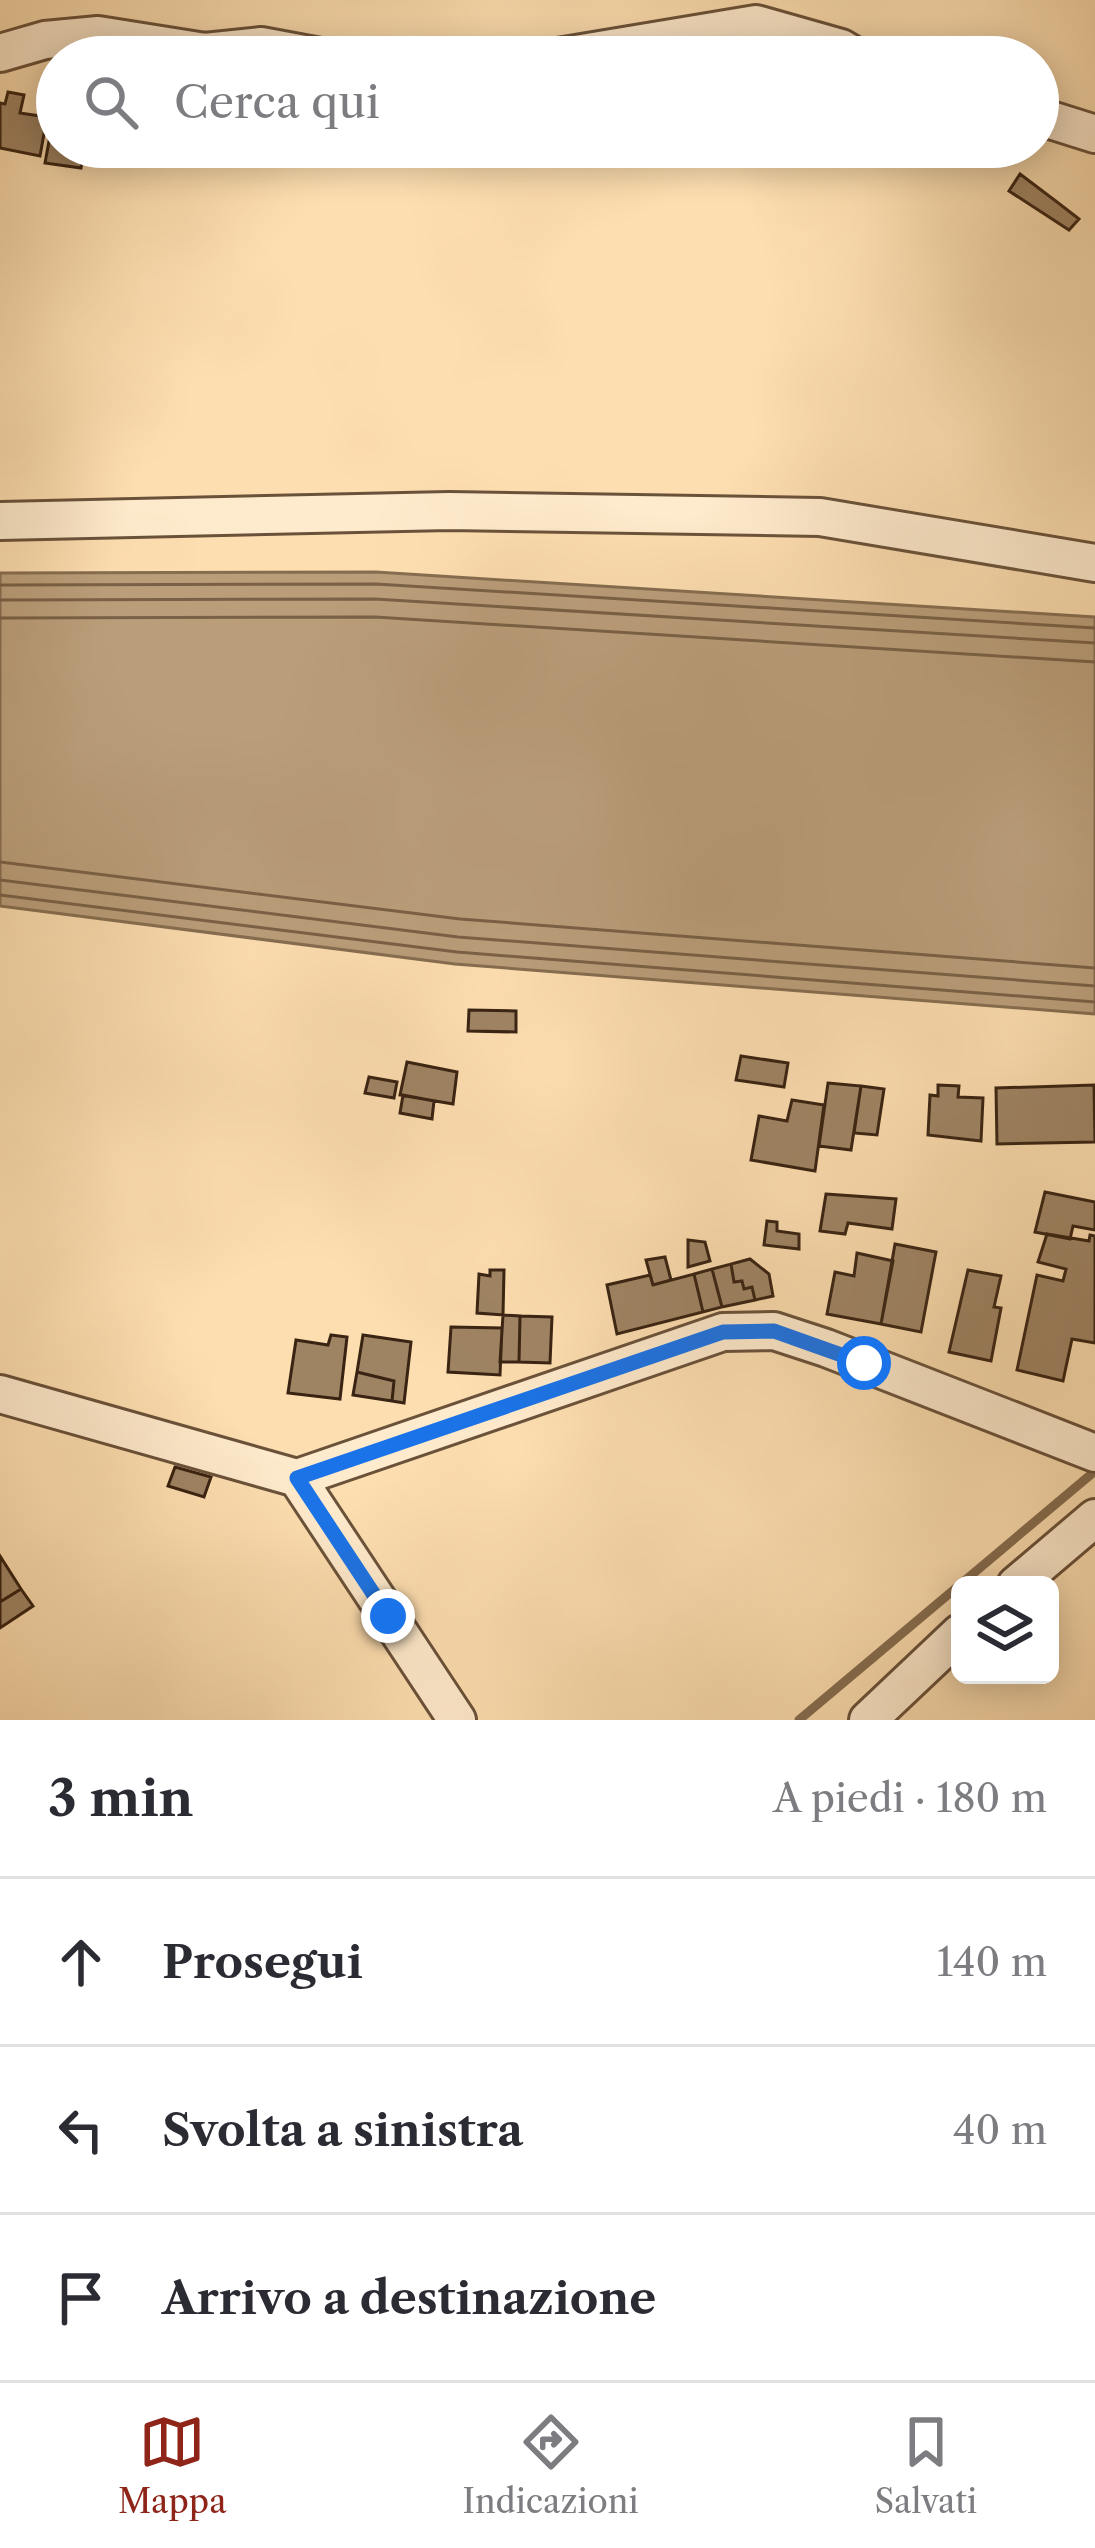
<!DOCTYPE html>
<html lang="it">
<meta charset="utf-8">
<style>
body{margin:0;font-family:"Libre Caslon Text",serif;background:#f7f7f7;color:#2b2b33}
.controls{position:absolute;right:36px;bottom:36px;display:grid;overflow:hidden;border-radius:18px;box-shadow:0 6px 30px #0003}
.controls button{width:108px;height:108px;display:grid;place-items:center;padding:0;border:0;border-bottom:3px solid #e1e1e2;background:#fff;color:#2b2b33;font:60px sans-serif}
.stop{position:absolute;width:36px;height:36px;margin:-27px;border:9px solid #1a73e8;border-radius:50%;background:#fff}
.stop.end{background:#1a73e8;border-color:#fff;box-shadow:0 3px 12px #0008}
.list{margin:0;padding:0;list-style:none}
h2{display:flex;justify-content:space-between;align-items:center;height:156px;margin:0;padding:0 48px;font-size:51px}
h2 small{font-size:39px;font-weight:400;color:#7c7c81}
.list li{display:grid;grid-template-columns:78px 1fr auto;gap:36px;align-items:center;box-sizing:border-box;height:168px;padding:0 48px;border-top:3px solid #e1e1e2}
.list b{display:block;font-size:45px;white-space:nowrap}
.list em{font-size:39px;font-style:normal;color:#7c7c81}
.icon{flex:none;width:66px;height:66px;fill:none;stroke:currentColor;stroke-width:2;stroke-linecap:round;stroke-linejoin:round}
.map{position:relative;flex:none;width:1095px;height:1720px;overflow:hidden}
.search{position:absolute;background:#fff;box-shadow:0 6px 30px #0003;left:36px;right:36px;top:36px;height:132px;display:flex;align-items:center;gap:30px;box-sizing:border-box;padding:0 42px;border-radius:66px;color:#7c7c81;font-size:45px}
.sheet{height:660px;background:#fff}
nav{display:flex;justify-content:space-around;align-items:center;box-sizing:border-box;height:168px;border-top:3px solid #e1e1e2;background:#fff;font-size:33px;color:#7c7c81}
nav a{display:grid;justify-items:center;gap:6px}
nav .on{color:#8f2418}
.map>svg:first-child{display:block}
.water{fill:#ba9e7a;stroke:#866d50;stroke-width:3}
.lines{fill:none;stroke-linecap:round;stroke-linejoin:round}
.shore{stroke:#7a6046;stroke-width:3}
.stream{stroke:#866d50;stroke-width:9}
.building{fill:#9f8464;stroke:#392312;stroke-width:3}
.minor-casing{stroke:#6a523a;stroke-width:42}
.minor{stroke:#feeacc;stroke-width:36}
.route{stroke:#1a73e8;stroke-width:15}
</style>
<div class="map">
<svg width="1095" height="1720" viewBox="0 0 1095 1720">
<rect width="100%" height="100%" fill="#fddeb0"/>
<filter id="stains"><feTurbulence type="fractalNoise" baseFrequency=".00167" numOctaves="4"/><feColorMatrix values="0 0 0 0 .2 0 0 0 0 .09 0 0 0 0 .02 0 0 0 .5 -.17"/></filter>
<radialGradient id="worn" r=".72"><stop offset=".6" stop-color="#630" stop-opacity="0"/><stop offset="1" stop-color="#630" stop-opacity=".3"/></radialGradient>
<!-- water -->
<path class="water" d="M 376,572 L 1095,617 L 1095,1014 L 455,964 L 0,906 L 0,573 Z"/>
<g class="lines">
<!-- shore -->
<path class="shore" d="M 0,585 L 376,584 L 1095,628
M 0,600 L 375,599 L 1095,643
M 0,618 L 375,617 L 1095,662
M 0,862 L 460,919 L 1095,968
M 0,880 L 458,937 L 1095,986
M 0,895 L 457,952 L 1095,1002"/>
<!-- stream -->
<path class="stream" d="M 799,1720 L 1095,1471"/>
</g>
<!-- building -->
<path class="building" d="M 394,38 L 407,39 L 407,50 L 423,52 L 422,57 L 394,57 Z
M 8,92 L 24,95 L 20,113 L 47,117 L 40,156 L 0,148 L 0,103 L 5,104 Z
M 54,114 L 57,115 L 57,147 L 103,147 L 101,164 L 82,161 L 81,168 L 45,163 Z
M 1020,174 L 1057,202 L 1079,219 L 1069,230 L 1009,191 Z
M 469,1010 L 516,1011 L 516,1032 L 468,1031 Z
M 741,1056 L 788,1063 L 784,1087 L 736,1080 Z
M 407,1062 L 457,1072 L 453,1104 L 400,1095 Z
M 369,1077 L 397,1082 L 394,1098 L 365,1093 Z
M 828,1083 L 861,1086 L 851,1150 L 819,1146 Z
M 938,1085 L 959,1086 L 958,1097 L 983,1098 L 981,1141 L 928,1135 L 930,1095 L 938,1096 Z
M 1094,1085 L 1095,1142 L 997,1144 L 996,1088 Z
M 861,1086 L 884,1089 L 877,1135 L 854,1133 Z
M 403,1095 L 434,1101 L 432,1119 L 400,1113 Z
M 792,1100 L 824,1105 L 815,1171 L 751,1160 L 759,1116 L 787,1121 Z
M 1045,1192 L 1095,1202 L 1095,1230 L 1073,1226 L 1070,1239 L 1035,1232 Z
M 826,1194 L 896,1199 L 892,1229 L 848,1223 L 845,1234 L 820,1231 Z
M 767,1221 L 777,1222 L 777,1231 L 799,1234 L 799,1249 L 764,1245 Z
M 1047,1234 L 1089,1241 L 1090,1235 L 1095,1236 L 1095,1343 L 1072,1339 L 1063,1381 L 1017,1370 L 1037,1275 L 1063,1281 L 1066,1269 L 1038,1262 Z
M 688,1240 L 705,1242 L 710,1261 L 688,1267 Z
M 895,1244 L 936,1252 L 921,1332 L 881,1324 Z
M 857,1253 L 893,1261 L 881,1324 L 827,1314 L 835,1272 L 854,1276 Z
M 665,1257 L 671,1280 L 653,1285 L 646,1260 Z
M 750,1259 L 769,1274 L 773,1296 L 755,1300 L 752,1287 L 744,1289 L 742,1281 L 734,1282 L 731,1264 Z
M 731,1264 L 734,1282 L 742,1281 L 744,1289 L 752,1287 L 755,1300 L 722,1307 L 712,1269 Z
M 712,1269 L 722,1307 L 703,1312 L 694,1274 Z
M 490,1270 L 504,1270 L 503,1315 L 477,1313 L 479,1274 L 490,1276 Z
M 968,1270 L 1001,1276 L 994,1307 L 1001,1308 L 991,1361 L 949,1352 Z
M 694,1274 L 703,1312 L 617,1334 L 607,1285 L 650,1275 L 653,1285 Z
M 503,1315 L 520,1316 L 519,1362 L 500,1362 Z
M 520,1316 L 552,1317 L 550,1363 L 519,1362 Z
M 451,1327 L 502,1328 L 500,1375 L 448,1372 Z
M 331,1335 L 347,1337 L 340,1399 L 288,1393 L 296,1340 L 328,1345 Z
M 363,1335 L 411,1342 L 404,1403 L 392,1401 L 394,1381 L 357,1372 Z
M 357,1372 L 394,1381 L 392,1401 L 353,1395 Z
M 175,1467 L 211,1477 L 204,1497 L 168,1486 Z
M 0,1556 L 21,1589 L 0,1602 Z
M 21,1589 L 33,1606 L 0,1628 L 0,1602 Z"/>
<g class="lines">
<defs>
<path id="minor" d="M 0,53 L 45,40 L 98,35 L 205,52 L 261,46 L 320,57
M 558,57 L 756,24 L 841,48 L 856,57
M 1038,116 L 1095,134
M 0,521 L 449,511 L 820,517 L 1095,563
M 0,1394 L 297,1478 L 457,1720
M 297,1478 L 723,1332 L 774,1331 L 826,1348 L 1095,1453
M 1016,1585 L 1095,1518
M 868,1720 L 960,1633"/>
</defs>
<!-- minor casing -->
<use href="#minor" class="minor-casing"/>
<!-- minor -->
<use href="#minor" class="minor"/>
</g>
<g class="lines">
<!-- route -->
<path class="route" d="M 388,1616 L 297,1478 L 723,1332 L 774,1331 L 864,1363"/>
</g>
<rect width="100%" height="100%" filter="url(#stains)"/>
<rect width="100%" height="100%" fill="url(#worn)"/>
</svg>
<div class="controls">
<button><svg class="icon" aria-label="layers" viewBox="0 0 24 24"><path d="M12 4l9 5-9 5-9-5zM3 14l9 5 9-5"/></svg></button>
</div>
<div class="stop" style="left:864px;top:1363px"></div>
<div class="stop end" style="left:388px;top:1616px"></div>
<div class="search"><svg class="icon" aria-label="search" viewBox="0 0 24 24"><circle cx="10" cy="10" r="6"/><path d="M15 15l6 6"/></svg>Cerca qui</div>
</div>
<section class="sheet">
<h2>3 min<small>A piedi · 180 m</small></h2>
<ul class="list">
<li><svg class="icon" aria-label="ahead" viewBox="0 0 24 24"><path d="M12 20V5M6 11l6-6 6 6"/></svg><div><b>Prosegui</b></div><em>140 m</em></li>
<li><svg class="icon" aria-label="left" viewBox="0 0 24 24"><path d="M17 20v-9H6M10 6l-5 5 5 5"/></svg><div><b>Svolta a sinistra</b></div><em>40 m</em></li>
<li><svg class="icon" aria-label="arrive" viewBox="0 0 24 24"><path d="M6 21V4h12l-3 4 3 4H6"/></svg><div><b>Arrivo a destinazione</b></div></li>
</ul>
</section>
<nav>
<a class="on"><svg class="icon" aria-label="map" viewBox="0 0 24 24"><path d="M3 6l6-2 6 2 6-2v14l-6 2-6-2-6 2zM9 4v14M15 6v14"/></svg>Mappa</a>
<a><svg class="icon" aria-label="directions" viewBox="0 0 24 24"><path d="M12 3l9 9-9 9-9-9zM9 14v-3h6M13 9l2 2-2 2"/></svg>Indicazioni</a>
<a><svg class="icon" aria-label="saved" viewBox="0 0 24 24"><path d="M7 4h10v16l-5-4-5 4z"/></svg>Salvati</a>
</nav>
